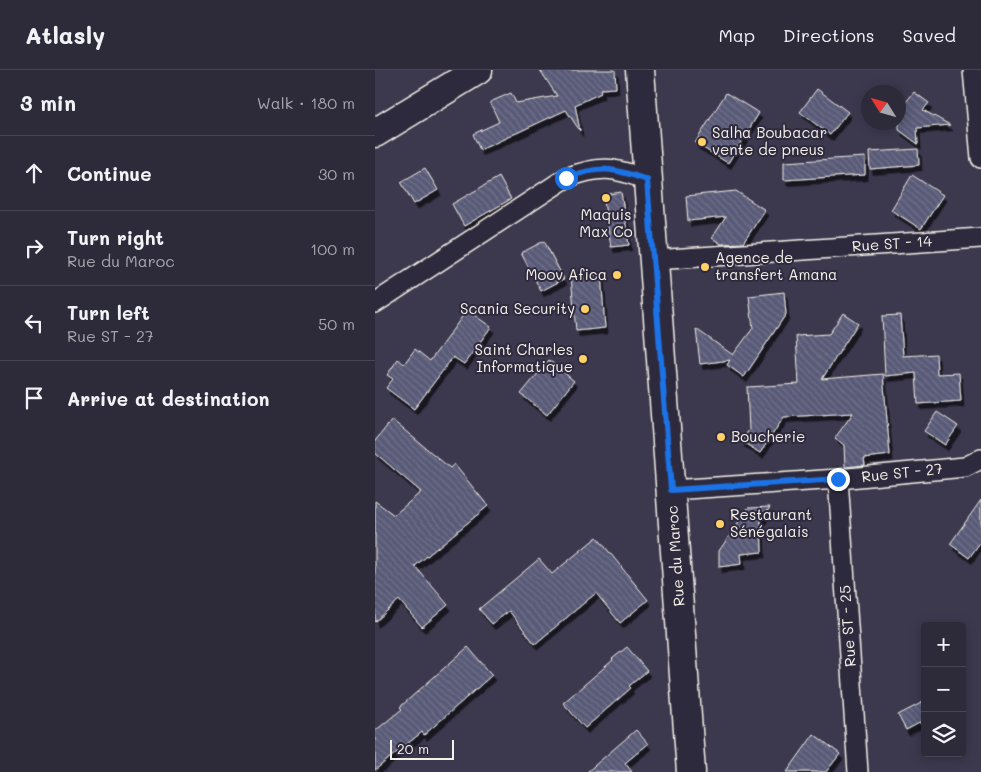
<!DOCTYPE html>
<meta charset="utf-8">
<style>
body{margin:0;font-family:Mali,sans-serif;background:#393645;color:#f1f3f6}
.controls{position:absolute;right:15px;bottom:15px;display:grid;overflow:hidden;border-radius:5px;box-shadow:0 2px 12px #0003}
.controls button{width:45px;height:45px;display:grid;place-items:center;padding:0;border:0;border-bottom:1px solid #484654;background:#2d2a3a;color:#f1f3f6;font:25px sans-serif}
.compass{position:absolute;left:486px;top:15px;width:45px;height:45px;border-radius:50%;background:#2d2a3a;box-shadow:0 2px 12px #0003;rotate:307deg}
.scale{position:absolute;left:15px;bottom:12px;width:64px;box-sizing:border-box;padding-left:5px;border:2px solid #f4f1e8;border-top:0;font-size:14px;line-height:18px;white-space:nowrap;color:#f4f1e8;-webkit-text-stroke:4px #2f2a3d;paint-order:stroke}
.stop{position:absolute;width:15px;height:15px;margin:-11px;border:4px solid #1a73e8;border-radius:50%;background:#fff}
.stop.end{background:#1a73e8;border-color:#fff;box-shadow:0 1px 5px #0008}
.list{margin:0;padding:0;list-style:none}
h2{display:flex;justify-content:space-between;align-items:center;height:65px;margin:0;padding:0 20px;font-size:21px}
h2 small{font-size:16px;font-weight:400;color:#a7a7af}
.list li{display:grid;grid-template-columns:32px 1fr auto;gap:15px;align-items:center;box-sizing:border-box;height:75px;padding:0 20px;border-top:1px solid #484654}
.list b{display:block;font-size:19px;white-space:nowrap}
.list p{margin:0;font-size:16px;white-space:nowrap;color:#a7a7af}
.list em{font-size:16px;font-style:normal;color:#a7a7af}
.icon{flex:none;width:28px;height:28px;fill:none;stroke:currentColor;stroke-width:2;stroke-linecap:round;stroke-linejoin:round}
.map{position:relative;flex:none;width:606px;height:702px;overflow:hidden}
header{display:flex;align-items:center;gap:30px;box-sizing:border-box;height:70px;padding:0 25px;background:#2d2a3a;border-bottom:1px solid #484654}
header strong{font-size:24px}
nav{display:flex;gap:28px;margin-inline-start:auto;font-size:18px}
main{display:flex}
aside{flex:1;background:#2d2a3a}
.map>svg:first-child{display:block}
.building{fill:url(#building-back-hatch);stroke:#f4f1e8;filter:url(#shadow)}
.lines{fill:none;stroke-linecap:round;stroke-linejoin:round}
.street-casing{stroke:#f4f1e8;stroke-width:22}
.secondary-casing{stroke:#f4f1e8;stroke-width:31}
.street{stroke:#2f2a3d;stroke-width:19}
.secondary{stroke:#2f2a3d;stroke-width:28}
.route{stroke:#1a73e8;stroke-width:6}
.poi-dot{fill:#ffd166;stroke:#2f2a3d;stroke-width:2}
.labels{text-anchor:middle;stroke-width:4;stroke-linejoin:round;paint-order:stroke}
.poi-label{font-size:15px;fill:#f4f1e8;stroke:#2f2a3d;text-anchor:start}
.street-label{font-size:15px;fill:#f4f1e8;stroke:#2f2a3d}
</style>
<header>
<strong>Atlasly</strong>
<nav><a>Map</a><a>Directions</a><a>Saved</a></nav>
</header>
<main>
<aside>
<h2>3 min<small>Walk · 180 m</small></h2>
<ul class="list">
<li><svg class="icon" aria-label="ahead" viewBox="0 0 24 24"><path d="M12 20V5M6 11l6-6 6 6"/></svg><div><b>Continue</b></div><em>30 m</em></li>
<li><svg class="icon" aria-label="right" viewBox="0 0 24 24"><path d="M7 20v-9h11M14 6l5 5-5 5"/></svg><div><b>Turn right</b><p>Rue du Maroc</p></div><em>100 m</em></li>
<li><svg class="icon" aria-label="left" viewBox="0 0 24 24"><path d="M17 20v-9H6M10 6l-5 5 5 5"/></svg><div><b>Turn left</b><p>Rue ST - 27</p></div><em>50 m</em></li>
<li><svg class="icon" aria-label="arrive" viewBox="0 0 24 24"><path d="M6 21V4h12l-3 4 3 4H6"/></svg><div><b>Arrive at destination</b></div></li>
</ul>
</aside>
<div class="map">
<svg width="606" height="702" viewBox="0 0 606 702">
<defs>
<pattern id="building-back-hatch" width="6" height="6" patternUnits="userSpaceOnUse" patternTransform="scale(1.25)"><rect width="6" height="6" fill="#595a77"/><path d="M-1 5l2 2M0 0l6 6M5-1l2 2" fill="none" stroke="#71728a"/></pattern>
<filter id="shadow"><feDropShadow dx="3" dy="5.5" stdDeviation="0" flood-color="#0009"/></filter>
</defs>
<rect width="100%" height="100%" fill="#3c384e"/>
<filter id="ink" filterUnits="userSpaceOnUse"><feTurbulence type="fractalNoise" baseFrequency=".02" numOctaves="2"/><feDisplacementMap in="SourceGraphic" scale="10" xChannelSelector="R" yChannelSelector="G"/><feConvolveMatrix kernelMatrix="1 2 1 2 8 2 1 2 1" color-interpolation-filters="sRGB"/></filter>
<g filter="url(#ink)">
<!-- building -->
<path class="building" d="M 165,0 L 240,0 L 241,18 L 225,19 L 226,23 L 200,35 L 205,61 L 191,40 L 105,80 L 98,64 L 124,52 L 115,32 L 136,23 L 141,33 L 182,26 Z
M 442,19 L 473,42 L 455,65 L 425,42 Z
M 539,22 L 554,33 L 548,40 L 575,55 L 542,58 L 543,74 L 524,60 L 524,27 L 531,32 Z
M 351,23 L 384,43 L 353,93 L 320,73 Z
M 543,79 L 544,95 L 495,99 L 494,82 Z
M 490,87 L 490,105 L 409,110 L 409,92 Z
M 50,98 L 63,120 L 39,134 L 26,112 Z
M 537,105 L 568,125 L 546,159 L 516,140 Z
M 124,107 L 136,129 L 89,156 L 77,134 Z
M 361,121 L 390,140 L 368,173 L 346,174 L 337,168 L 351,147 L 313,151 L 311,126 Z
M 246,122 L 254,175 L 236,177 L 228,125 Z
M 169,171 L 189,209 L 166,221 L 146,183 Z
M 226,204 L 230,258 L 201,261 L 196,206 Z
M 409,222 L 411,244 L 369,307 L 352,295 L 355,290 L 325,294 L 321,259 L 358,285 L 378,258 L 374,226 Z
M 92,240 L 116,257 L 89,294 L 78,287 L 39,339 L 11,318 L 18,309 L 12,305 L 23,289 L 29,294 L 40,279 L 55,291 Z
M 468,243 L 483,253 L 447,309 L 508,304 L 515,385 L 489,388 L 490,395 L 470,397 L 469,375 L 460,368 L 478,343 L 409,347 L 385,383 L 366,371 L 374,360 L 372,317 L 424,314 L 421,266 L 454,264 Z
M 525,245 L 528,286 L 561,284 L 562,304 L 584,303 L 586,331 L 543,334 L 541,303 L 510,306 L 507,246 Z
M 174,290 L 199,311 L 172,345 L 146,324 Z
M 562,342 L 583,356 L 570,375 L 549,361 Z
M 17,350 L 75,398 L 79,394 L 113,436 L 40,496 L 73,535 L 47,557 L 24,530 L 0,552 L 0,431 L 19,445 L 46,422 L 0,383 L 0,371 Z
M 606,430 L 606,471 L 594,488 L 575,474 Z
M 395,437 L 386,451 L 387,482 L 366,484 L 367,494 L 344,497 L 344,481 L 373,438 Z
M 222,467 L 273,530 L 245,553 L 221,523 L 160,574 L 134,541 L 117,554 L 104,539 L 164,489 L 177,504 Z
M 93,577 L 117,605 L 49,665 L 47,662 L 0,700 L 0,661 L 27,639 L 25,637 Z
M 252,577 L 272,601 L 254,616 L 256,618 L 210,658 L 188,633 L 238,590 L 237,589 Z
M 550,631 L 550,650 L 531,660 L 523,645 Z
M 261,660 L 273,674 L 250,693 L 257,702 L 212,702 Z
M 439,664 L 465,684 L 451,702 L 412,702 Z"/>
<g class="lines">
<defs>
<path id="street" d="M 598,0 L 606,88
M 279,190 L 606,168
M 0,233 L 191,108 C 225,95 239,97 272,110
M 463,409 L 483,702
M 296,420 L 463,409 L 590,397 L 606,389"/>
<path id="secondary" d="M 265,0 L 316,702
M 0,63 L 103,0"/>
</defs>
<!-- street casing -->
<use href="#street" class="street-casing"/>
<!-- secondary casing -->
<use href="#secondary" class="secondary-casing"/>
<!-- street -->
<use href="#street" class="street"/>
<!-- secondary -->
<use href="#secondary" class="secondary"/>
</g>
</g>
<g class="lines" filter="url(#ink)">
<!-- route -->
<path class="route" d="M 191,108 C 225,95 239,98 272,110 L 296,420 L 463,409"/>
</g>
<!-- markers -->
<g class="poi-dot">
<circle cx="327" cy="72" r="5"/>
<circle cx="231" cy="128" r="5"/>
<circle cx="330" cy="197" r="5"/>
<circle cx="242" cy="205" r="5"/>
<circle cx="210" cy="239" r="5"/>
<circle cx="208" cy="289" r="5"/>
<circle cx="346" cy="367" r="5"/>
<circle cx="345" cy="454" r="5"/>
</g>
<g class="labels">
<!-- poi labels -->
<g class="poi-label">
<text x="337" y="68">Salha Boubacar<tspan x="337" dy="17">vente de pneus</tspan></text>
<text x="231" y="150" text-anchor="middle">Maquis<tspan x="231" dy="17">Max Co</tspan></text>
<text x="340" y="193">Agence de<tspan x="340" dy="17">transfert Amana</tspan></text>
<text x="232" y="210" text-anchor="end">Moov Afica</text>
<text x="200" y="244" text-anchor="end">Scania Security</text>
<text x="198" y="285" text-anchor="end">Saint Charles<tspan x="198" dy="17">Informatique</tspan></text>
<text x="356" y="372">Boucherie</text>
<text x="355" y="450">Restaurant<tspan x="355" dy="17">Sénégalais</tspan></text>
</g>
<!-- street labels -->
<g class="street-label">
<text transform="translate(517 174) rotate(-4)" y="5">Rue ST - 14</text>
<text transform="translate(527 403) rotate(-6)" y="5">Rue ST - 27</text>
<text transform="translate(301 486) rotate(-94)" y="5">Rue du Maroc</text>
<text transform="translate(473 556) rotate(-94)" y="5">Rue ST - 25</text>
</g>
</g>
</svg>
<div class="controls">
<button>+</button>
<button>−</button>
<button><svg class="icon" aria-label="layers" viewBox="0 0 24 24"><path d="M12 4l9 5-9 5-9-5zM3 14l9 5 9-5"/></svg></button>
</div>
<svg class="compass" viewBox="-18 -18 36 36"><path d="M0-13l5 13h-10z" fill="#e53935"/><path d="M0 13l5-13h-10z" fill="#a7a7af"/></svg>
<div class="scale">20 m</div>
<div class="stop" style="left:191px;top:108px"></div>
<div class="stop end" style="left:463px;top:409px"></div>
</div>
</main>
